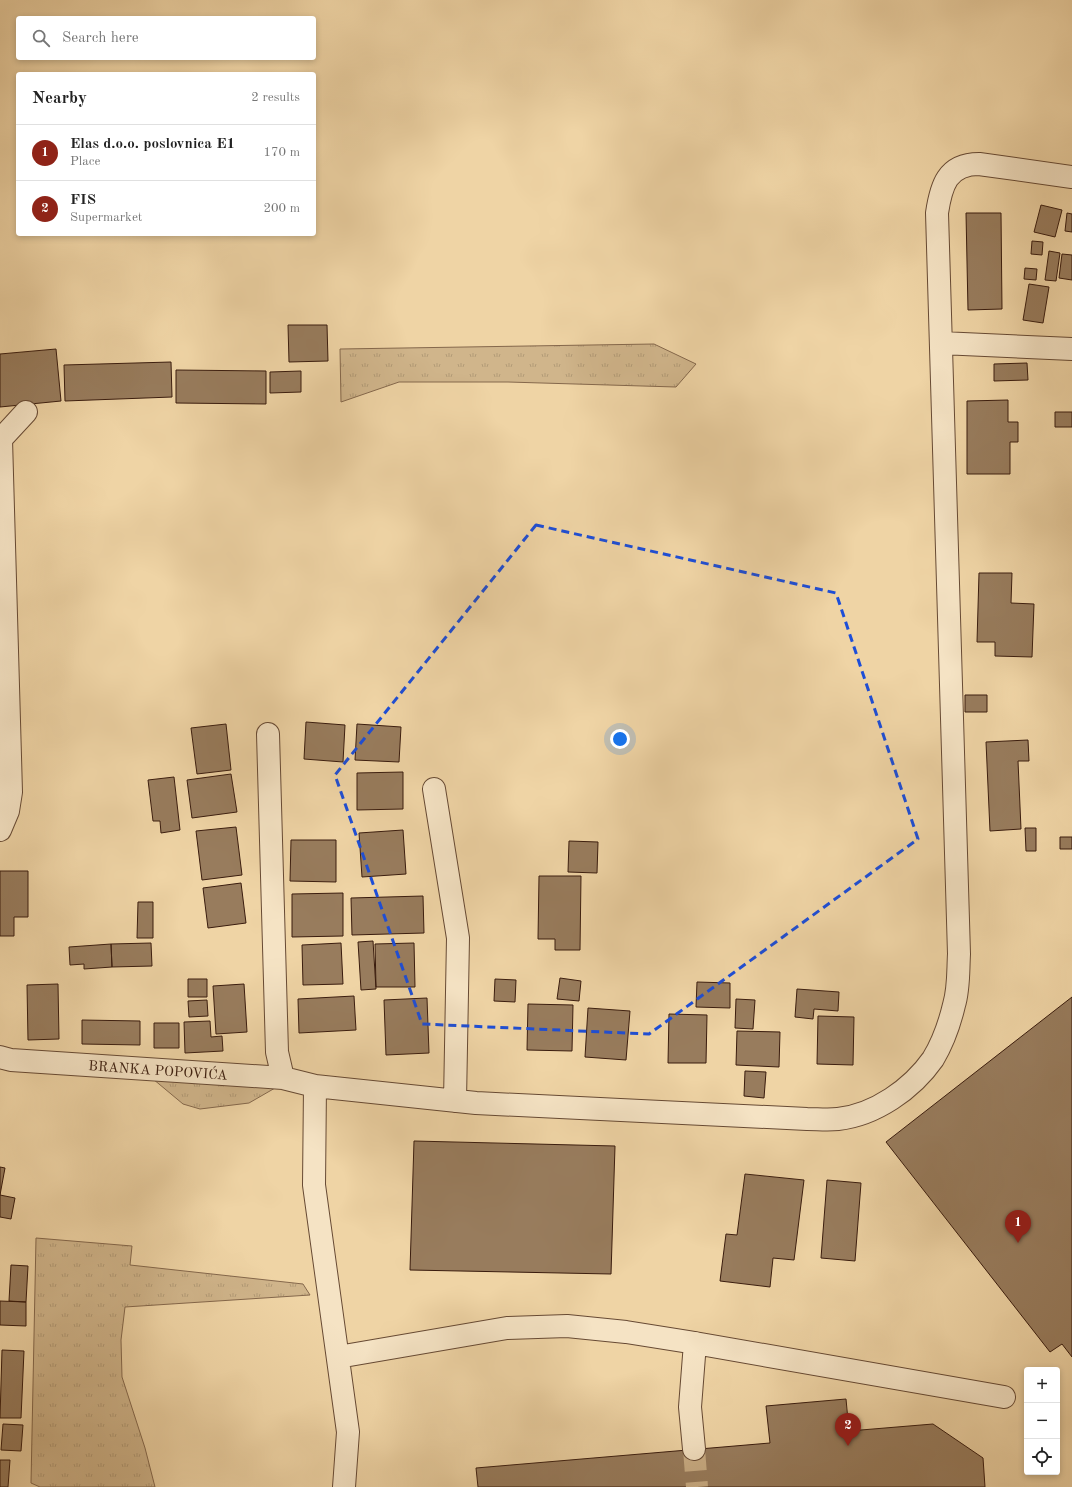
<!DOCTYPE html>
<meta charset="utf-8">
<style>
body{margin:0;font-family:"Old Standard TT",serif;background:#f6f6f6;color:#222}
.controls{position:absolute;right:12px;bottom:12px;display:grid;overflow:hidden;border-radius:4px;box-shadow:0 2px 6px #0003}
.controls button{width:36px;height:36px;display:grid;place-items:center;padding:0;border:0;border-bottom:1px solid #e0e0e0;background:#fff;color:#222;font:20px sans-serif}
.you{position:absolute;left:620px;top:739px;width:14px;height:14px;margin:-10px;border:3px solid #fff;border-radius:50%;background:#1a73e8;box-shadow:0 0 0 6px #1a73e833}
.badge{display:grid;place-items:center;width:26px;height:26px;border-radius:50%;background:#8f2418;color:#fff;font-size:13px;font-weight:700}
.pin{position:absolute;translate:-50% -33px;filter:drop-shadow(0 1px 2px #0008)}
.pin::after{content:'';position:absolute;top:21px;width:14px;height:12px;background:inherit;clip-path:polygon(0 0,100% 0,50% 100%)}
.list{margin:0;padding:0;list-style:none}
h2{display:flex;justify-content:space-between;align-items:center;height:52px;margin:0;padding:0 16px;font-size:17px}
h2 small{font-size:13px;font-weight:400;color:#767676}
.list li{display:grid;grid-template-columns:26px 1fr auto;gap:12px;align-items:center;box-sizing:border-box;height:56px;padding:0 16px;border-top:1px solid #e0e0e0}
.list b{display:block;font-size:15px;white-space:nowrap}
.list p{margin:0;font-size:13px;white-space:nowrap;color:#767676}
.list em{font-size:13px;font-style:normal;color:#767676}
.icon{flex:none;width:22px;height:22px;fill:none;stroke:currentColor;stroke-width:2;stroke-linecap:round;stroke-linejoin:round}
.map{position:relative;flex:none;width:1072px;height:1487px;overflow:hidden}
.search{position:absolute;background:#fff;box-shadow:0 2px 6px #0003;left:16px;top:16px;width:300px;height:44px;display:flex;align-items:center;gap:10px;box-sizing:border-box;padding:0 14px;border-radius:4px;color:#767676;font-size:15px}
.panel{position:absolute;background:#fff;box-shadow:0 2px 6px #0003;left:16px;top:72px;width:300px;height:164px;border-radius:4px}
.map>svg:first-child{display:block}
.grass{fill:url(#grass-tufts);stroke:#85684c}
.building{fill:#987c5d;stroke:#3a1c0e}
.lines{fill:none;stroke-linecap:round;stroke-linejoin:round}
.minor-tunnel{stroke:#cbaf87;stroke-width:22;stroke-dasharray:22 11;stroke-linecap:butt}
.minor-casing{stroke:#674a34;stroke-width:24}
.minor{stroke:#f5e3c4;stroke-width:22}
.marked{fill:none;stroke:#1d4ed8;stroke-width:3;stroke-dasharray:8 5;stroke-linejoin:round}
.labels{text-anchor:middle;stroke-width:3.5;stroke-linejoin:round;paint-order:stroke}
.street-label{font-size:14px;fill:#3a1c0e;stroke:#f5e3c4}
</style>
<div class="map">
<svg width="1072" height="1487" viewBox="0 0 1072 1487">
<defs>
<pattern id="grass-tufts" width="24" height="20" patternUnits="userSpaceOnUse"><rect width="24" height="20" fill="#d0b58b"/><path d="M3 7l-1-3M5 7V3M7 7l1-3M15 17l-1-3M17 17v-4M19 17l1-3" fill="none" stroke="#b39b77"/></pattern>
</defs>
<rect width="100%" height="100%" fill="#efd4a5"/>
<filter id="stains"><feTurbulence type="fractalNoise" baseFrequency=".005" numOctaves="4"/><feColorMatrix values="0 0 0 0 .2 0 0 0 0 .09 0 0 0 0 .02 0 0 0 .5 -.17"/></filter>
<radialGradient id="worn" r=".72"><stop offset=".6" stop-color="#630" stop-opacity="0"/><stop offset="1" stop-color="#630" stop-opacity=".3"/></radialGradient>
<!-- grass -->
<path class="grass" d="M 654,344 L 696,364 L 676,387 L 508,382 L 399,382 L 341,402 L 340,349 Z
M 153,1079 L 282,1084 L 249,1103 L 200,1109 L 183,1104 Z
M 36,1238 L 132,1246 L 130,1265 L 303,1284 L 310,1295 L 125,1307 L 121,1340 L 122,1377 L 145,1448 L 155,1487 L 40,1487 L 31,1483 Z"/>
<!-- building -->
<path class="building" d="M 1041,205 L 1062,210 L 1055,237 L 1034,232 Z
M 966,213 L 1001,213 L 1002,309 L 968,310 Z
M 1067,213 L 1072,214 L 1072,232 L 1065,231 Z
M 1032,241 L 1043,242 L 1042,255 L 1031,254 Z
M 1049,251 L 1060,253 L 1056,281 L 1045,280 Z
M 1062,254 L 1072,255 L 1072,280 L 1059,278 Z
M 1025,268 L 1037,269 L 1036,280 L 1024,279 Z
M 1029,284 L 1049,287 L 1043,323 L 1023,320 Z
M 288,325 L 327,325 L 328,361 L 289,362 Z
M 56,349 L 61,401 L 0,407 L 0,354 Z
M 171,362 L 172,397 L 65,401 L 64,365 Z
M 1027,363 L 1028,380 L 994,381 L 994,364 Z
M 176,370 L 266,371 L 266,404 L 176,403 Z
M 301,371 L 301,392 L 270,393 L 270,372 Z
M 1008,400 L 1008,422 L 1018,422 L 1018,442 L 1010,442 L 1010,474 L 967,474 L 967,401 Z
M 1055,412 L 1072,412 L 1072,427 L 1055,427 Z
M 979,573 L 1012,573 L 1011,603 L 1034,604 L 1032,657 L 995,656 L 995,642 L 977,642 Z
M 965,695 L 987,695 L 987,712 L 965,712 Z
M 306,722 L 345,725 L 343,762 L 304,759 Z
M 226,724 L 231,770 L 197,774 L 191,728 Z
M 357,724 L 401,727 L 399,762 L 355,760 Z
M 1028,740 L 1029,761 L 1018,761 L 1021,829 L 990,831 L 986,742 Z
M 403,772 L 403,809 L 357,810 L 357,773 Z
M 231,774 L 237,812 L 192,818 L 187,780 Z
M 174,777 L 180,830 L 161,833 L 160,821 L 153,821 L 148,780 Z
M 236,827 L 242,875 L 202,880 L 196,831 Z
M 1025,828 L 1036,828 L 1036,851 L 1026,851 Z
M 403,830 L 406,874 L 362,877 L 359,833 Z
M 1060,837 L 1072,837 L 1072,849 L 1060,849 Z
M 291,840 L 336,840 L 336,882 L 290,881 Z
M 569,841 L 598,842 L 597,873 L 568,872 Z
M 0,871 L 28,871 L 28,917 L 14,917 L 14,936 L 0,936 Z
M 539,876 L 581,876 L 580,950 L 555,950 L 555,939 L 538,939 Z
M 241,883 L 246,923 L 208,928 L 203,888 Z
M 343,893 L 343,936 L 292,937 L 292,894 Z
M 423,896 L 424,933 L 352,935 L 351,898 Z
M 138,902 L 153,902 L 153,938 L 137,938 Z
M 373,941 L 376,989 L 361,990 L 358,942 Z
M 151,943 L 152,966 L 112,967 L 111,944 Z
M 341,943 L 343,984 L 303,985 L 302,945 Z
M 414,943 L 415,987 L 376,987 L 375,944 Z
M 111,944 L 112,967 L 84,969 L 84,964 L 70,965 L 69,947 Z
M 560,978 L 581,981 L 579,1001 L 557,999 Z
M 188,979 L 207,979 L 207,997 L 188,997 Z
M 495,979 L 516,980 L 515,1002 L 494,1001 Z
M 697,982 L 730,983 L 730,1008 L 696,1007 Z
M 58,984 L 59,1039 L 28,1040 L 27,985 Z
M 244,984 L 247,1032 L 216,1034 L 213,986 Z
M 797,989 L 839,992 L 838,1011 L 814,1009 L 813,1019 L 795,1017 Z
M 354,996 L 356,1030 L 299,1033 L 298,999 Z
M 1072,997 L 1072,1357 L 1062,1344 L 1050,1352 L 886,1142 Z
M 427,998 L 429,1053 L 386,1055 L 384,1000 Z
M 736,999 L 755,1000 L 753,1029 L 735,1028 Z
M 207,1000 L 208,1016 L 189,1017 L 188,1001 Z
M 528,1004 L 573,1005 L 572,1051 L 527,1050 Z
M 588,1008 L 630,1011 L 626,1060 L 585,1057 Z
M 669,1014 L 707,1015 L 706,1063 L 668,1063 Z
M 818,1016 L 854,1017 L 853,1065 L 817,1064 Z
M 82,1020 L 140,1021 L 140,1045 L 82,1044 Z
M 210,1021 L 211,1037 L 222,1036 L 223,1051 L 185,1053 L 184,1022 Z
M 154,1023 L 179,1023 L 179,1048 L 154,1048 Z
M 737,1031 L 780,1032 L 779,1067 L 736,1065 Z
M 745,1071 L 766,1072 L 764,1098 L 744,1096 Z
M 414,1141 L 615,1146 L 611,1274 L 410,1270 Z
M 0,1167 L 5,1168 L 0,1195 L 15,1198 L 11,1219 L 0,1217 Z
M 745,1174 L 804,1180 L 794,1260 L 773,1258 L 770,1287 L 720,1281 L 726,1234 L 737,1235 Z
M 827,1180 L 861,1183 L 855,1261 L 821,1258 Z
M 11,1265 L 28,1266 L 26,1302 L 9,1301 Z
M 0,1301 L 26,1302 L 26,1326 L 0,1325 Z
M 2,1350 L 24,1351 L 21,1418 L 0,1418 Z
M 846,1399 L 849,1431 L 933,1424 L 983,1458 L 985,1487 L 478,1487 L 476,1468 L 770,1443 L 766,1406 Z
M 3,1424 L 23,1425 L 21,1451 L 1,1450 Z
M 0,1460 L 10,1460 L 8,1487 L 0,1487 Z"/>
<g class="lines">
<!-- minor-tunnel -->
<path class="minor-tunnel" d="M 694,1449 L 697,1487"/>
<defs>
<path id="minor" d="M 941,343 L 1072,349
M 268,734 L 277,1052 L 283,1078
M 434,789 L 458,938 L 455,1101
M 0,830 L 8,811 L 11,792 L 1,439 L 26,412
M 0,1057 L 11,1060 L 283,1078 L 315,1086 L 476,1103 L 807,1119 C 817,1119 828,1120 838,1119 C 875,1115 912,1089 933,1059 C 942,1044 950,1022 954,1005 C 959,989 958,971 959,954 L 937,213 C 941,186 947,164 979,164 L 1072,177
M 315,1086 L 314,1185 L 348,1432 L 344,1487
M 338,1357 L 507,1328 L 567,1326 L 626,1332 L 689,1342 L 1004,1397
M 694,1449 L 690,1407 L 695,1343"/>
</defs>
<!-- minor casing -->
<use href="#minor" class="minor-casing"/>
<!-- minor -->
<use href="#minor" class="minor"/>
</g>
<!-- marked area -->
<path class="marked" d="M 536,525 L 836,593 L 918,839 L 649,1034 L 422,1024 L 335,775 Z"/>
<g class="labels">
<!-- street labels -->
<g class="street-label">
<text transform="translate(158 1070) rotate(4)" y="5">BRANKA POPOVIĆA</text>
</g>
</g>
<rect width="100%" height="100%" filter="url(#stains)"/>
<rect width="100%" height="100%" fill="url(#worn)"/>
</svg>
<div class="controls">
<button>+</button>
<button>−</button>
<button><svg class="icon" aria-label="locate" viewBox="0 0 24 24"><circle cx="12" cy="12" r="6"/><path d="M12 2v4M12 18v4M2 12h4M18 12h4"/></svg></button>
</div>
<div class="you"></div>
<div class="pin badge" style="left:1018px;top:1243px">1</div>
<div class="pin badge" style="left:848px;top:1446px">2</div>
<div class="search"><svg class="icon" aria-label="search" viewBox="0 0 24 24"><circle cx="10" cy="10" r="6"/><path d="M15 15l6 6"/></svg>Search here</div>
<section class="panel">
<h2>Nearby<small>2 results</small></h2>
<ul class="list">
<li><span class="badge">1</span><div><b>Elas d.o.o. poslovnica E1</b><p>Place</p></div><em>170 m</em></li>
<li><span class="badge">2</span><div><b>FIS</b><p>Supermarket</p></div><em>200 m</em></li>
</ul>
</section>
</div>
